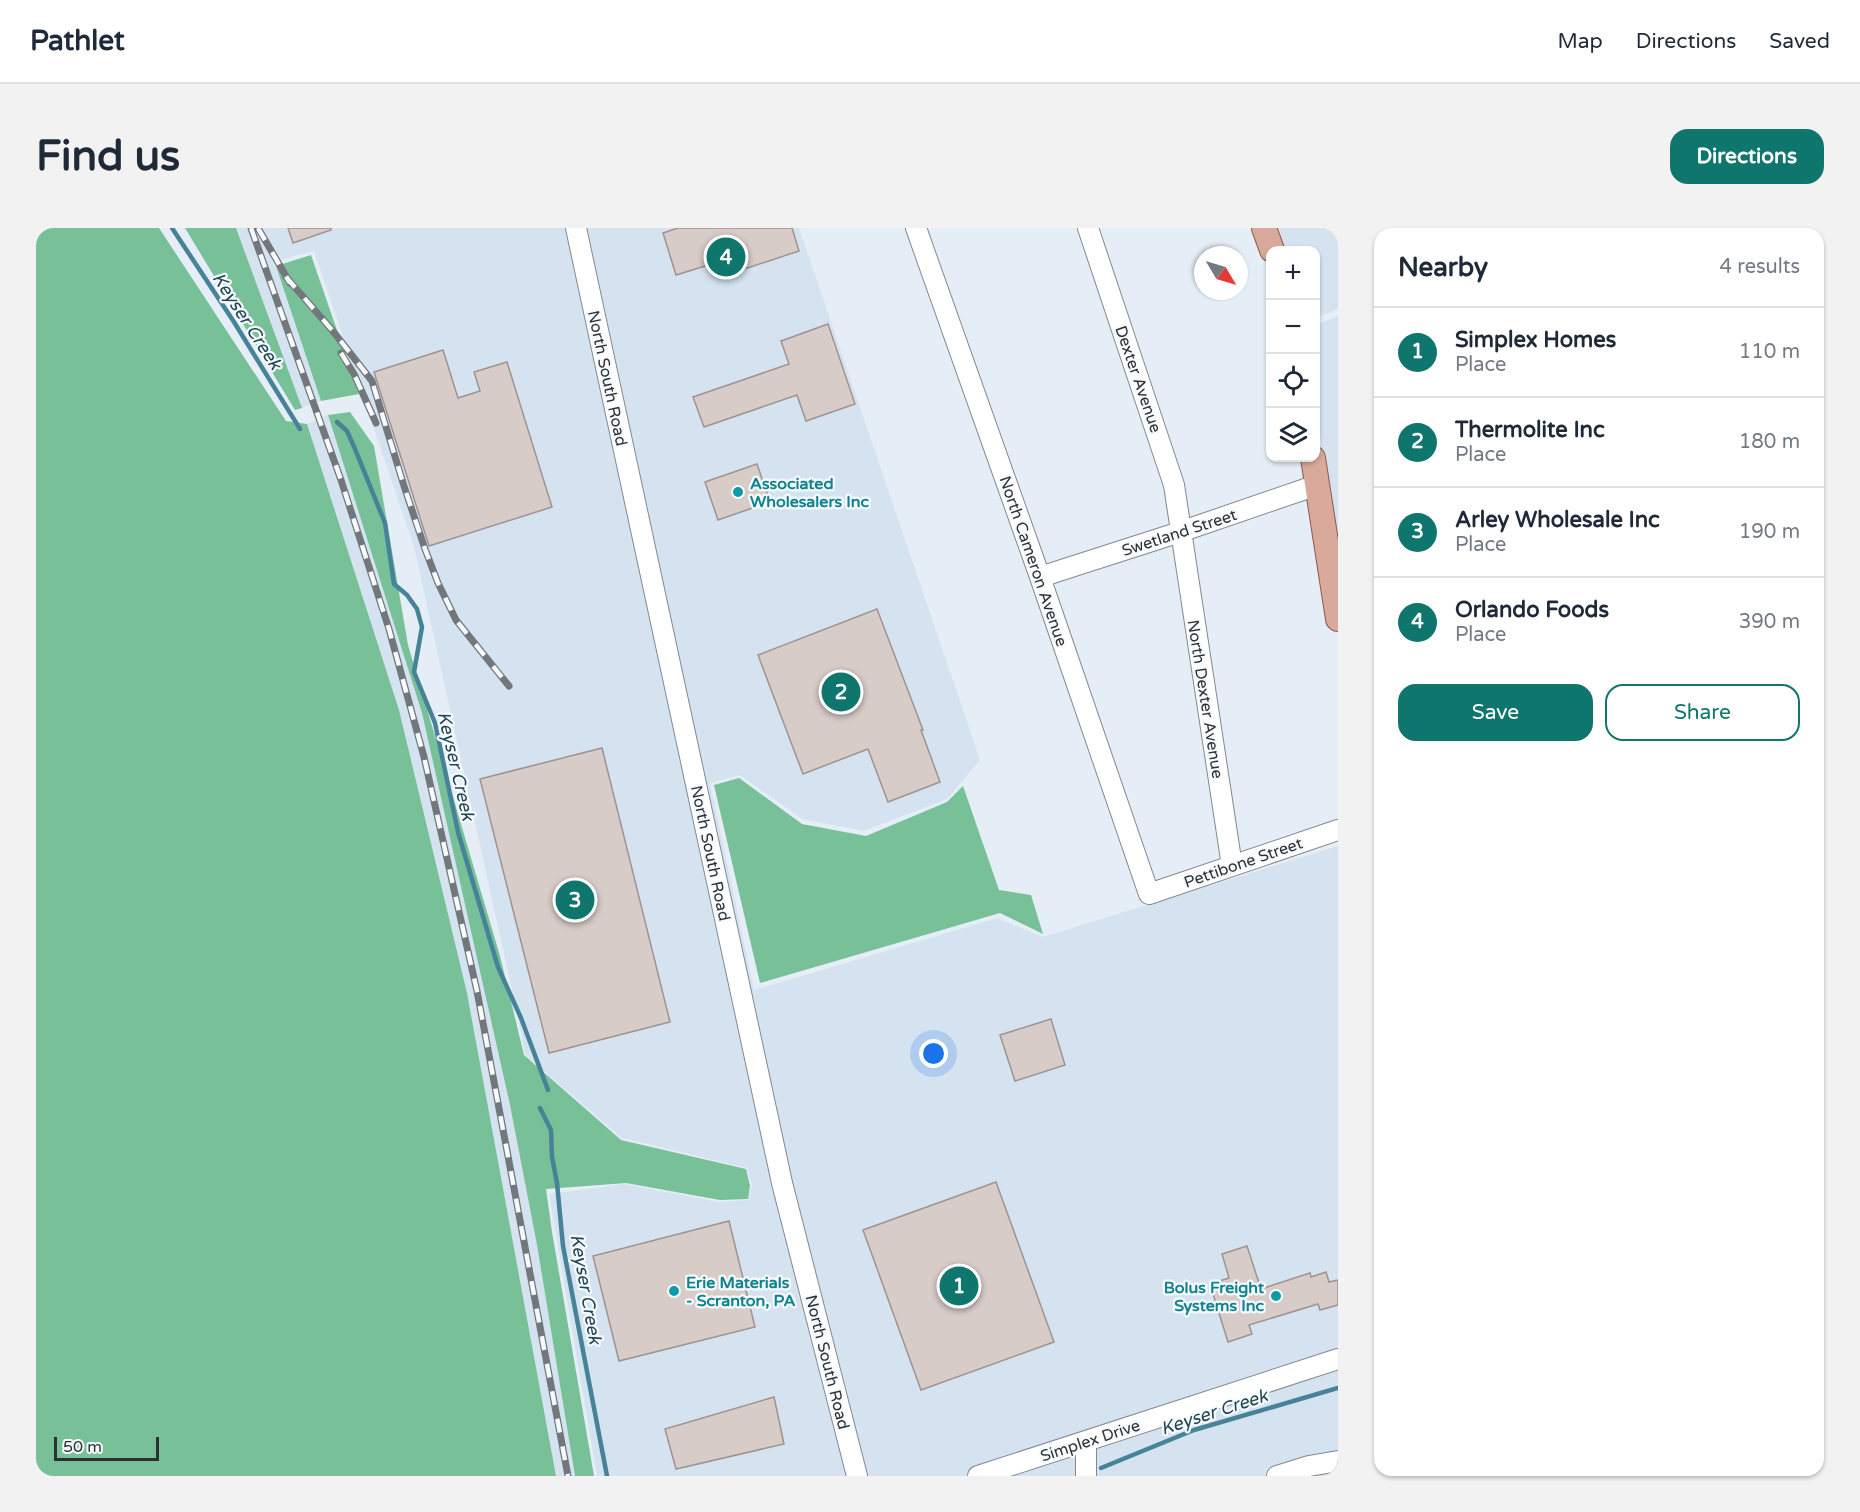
<!DOCTYPE html>
<meta charset="utf-8">
<style>
body{margin:0;font-family:"Varela Round",sans-serif;background:#f2f2f3;color:#1f2937}
.controls{position:absolute;right:18px;top:18px;display:grid;overflow:hidden;border-radius:12px;box-shadow:0 2px 4px #0004}
.controls button{width:54px;height:54px;display:grid;place-items:center;padding:0;border:0;border-bottom:2px solid #e0e1e3;background:#fff;color:#1f2937;font:30px sans-serif}
.compass{position:absolute;left:1158px;top:18px;width:54px;height:54px;border-radius:50%;background:#fff;box-shadow:0 2px 4px #0004;rotate:128deg}
.scale{position:absolute;left:18px;bottom:15px;width:105px;box-sizing:border-box;padding-left:6px;border:3px solid #2d3033;border-top:0;font-size:16px;line-height:21px;white-space:nowrap;color:#2d3033;-webkit-text-stroke:4px #f7fafd;paint-order:stroke}
.you{position:absolute;left:898px;top:826px;width:21px;height:21px;margin:-15px;border:4px solid #fff;border-radius:50%;background:#1a73e8;box-shadow:0 0 0 9px #1a73e833}
.badge{display:grid;place-items:center;width:39px;height:39px;border-radius:50%;background:#0f766e;color:#fff;font-size:20px;font-weight:700}
.pin{position:absolute;translate:-50% -50%;border:3px solid #fff;box-shadow:0 2px 6px #0006}
.list{margin:0;padding:0;list-style:none}
h2{display:flex;justify-content:space-between;align-items:center;height:78px;margin:0;padding:0 24px;font-size:26px}
h2 small{font-size:20px;font-weight:400;color:#747a83}
.list li{display:grid;grid-template-columns:39px 1fr auto;gap:18px;align-items:center;box-sizing:border-box;height:90px;padding:0 24px;border-top:2px solid #e0e1e3}
.list b{display:block;font-size:22px;white-space:nowrap}
.list p{margin:0;font-size:20px;white-space:nowrap;color:#747a83}
.list em{font-size:20px;font-style:normal;color:#747a83}
.actions{display:flex;gap:12px;padding:18px 24px}
.actions a{flex:1;padding:14px 0;border:2px solid #0f766e;border-radius:18px;text-align:center;font-size:21px;color:#0f766e}
.actions .main{background:#0f766e;color:#fff}
.icon{flex:none;width:33px;height:33px;fill:none;stroke:currentColor;stroke-width:2;stroke-linecap:round;stroke-linejoin:round}
.map{position:relative;flex:none;width:1302px;height:1248px;overflow:hidden;border-radius:18px}
header{display:flex;align-items:center;gap:36px;box-sizing:border-box;height:84px;padding:0 30px;background:#fff;border-bottom:2px solid #e0e1e3}
header strong{font-size:28px}
nav{display:flex;gap:33px;margin-inline-start:auto;font-size:21px}
.intro{display:flex;align-items:center;justify-content:space-between;box-sizing:border-box;height:144px;padding:0 36px}
h1{margin:0;font-size:42px}
.button{padding:15px 27px;border-radius:18px;background:#0f766e;color:#fff;font-size:21px;font-weight:700}
main{display:flex;gap:36px;padding:0 36px}
aside{flex:1;background:#fff;border-radius:18px;box-shadow:0 2px 4px #0004}
.map>svg:first-child{display:block}
.built{fill:#d5e3f0}
.forest{fill:#78c098}
.lines{fill:none;stroke-linecap:round;stroke-linejoin:round}
.stream{stroke:#468298;stroke-width:4.5}
.building{fill:#d8ccc9;stroke:#9e9390;stroke-width:1.5}
.minor-casing{stroke:#828990;stroke-width:22}
.major-casing{stroke:#8c5a4c;stroke-width:26}
.minor{stroke:#fff;stroke-width:20}
.major{stroke:#d9a99b;stroke-width:24}
.rail-casing{stroke:#71777b;stroke-width:7}
.rail{stroke:#f7fafd;stroke-width:4.5;stroke-dasharray:14;stroke-linecap:butt}
.culture-dot{fill:#0f9aa8;stroke:#f7fafd;stroke-width:2}
.labels{text-anchor:middle;stroke-width:4.5;stroke-linejoin:round;paint-order:stroke}
.street-label{font-size:16px;fill:#2d3033;stroke:#f7fafd}
.culture-label{font-size:16px;font-weight:bold;fill:#0d838f;stroke:#f7fafd;text-anchor:start}
.water-label{font-size:18px;font-style:italic;fill:#1e4552;stroke:#f7fafd}
</style>
<header>
<strong>Pathlet</strong>
<nav><a>Map</a><a>Directions</a><a>Saved</a></nav>
</header>
<div class="intro"><h1>Find us</h1><a class="button">Directions</a></div>
<main>
<div class="map">
<svg width="1302" height="1248" viewBox="0 0 1302 1248">
<rect width="100%" height="100%" fill="#e5eef6"/>
<!-- built -->
<path class="built" d="M 200,0 L 763,0 L 944,532 L 911,571 L 828,603 L 766,591 L 704,547 L 674,555 L 718,762 L 961,690 L 1007,709 L 1302,618 L 1302,1248 L 561,1248 L 513,966 L 588,956 L 683,974 L 712,972 L 716,958 L 711,940 L 586,910 L 489,827 L 482,789 L 378,319 L 278,23 L 237,34 L 242,43 L 285,173 L 266,180 Z
M 1242,0 L 1302,0 L 1302,81 L 1280,90 L 1280,22 L 1248,22 Z
M 1302,88 L 1302,324 L 1280,181 L 1280,97 Z
M 292,187 L 386,485 L 474,877 L 501,1017 L 539,1248 L 520,1248 L 431,765 L 364,486 L 271,196 Z"/>
<!-- forest -->
<path class="forest" d="M 0,0 L 123,0 L 250,193 L 271,196 L 363,482 L 431,765 L 520,1248 L 0,1248 Z
M 149,0 L 200,0 L 266,180 L 259,182 Z
M 275,27 L 323,166 L 285,173 L 240,38 Z
M 314,184 L 338,218 L 372,417 L 464,728 L 488,827 L 585,912 L 710,941 L 714,958 L 712,971 L 684,972 L 590,955 L 510,961 L 516,1004 L 558,1248 L 539,1248 L 501,1017 L 474,877 L 386,485 L 292,187 Z
M 703,550 L 766,596 L 830,608 L 911,574 L 927,558 L 963,662 L 995,667 L 1007,706 L 964,685 L 724,755 L 678,557 Z"/>
<g class="lines">
<!-- stream -->
<path class="stream" d="M 136,0 L 198,94 L 264,201
M 301,194 L 311,203 L 319,221 L 349,295 L 358,356 L 371,367 L 381,381 L 386,399 L 378,444 L 399,495 L 422,604 L 462,739 L 485,790 L 512,862
M 504,880 L 515,902 L 516,929 L 521,955 L 527,1018 L 571,1248
M 1065,1240 L 1158,1202 L 1302,1160"/>
</g>
<!-- building -->
<path class="building" d="M 252,0 L 295,0 L 295,2 L 257,15 Z
M 642,0 L 756,0 L 763,23 L 684,49 L 679,35 L 640,47 L 627,5 Z
M 792,96 L 819,176 L 770,193 L 761,167 L 668,199 L 657,169 L 753,136 L 745,113 Z
M 407,122 L 422,170 L 444,163 L 438,144 L 471,134 L 516,279 L 393,318 L 338,144 Z
M 721,236 L 734,274 L 682,292 L 669,254 Z
M 841,381 L 887,502 L 885,502 L 904,554 L 852,574 L 832,521 L 767,546 L 722,427 Z
M 566,520 L 634,794 L 513,825 L 444,551 Z
M 1015,791 L 1029,837 L 979,853 L 964,807 Z
M 960,954 L 1018,1114 L 885,1162 L 827,1002 Z
M 693,993 L 719,1099 L 583,1133 L 557,1028 Z
M 1211,1018 L 1225,1061 L 1274,1045 L 1275,1049 L 1290,1044 L 1293,1054 L 1302,1052 L 1302,1077 L 1284,1082 L 1282,1076 L 1213,1097 L 1216,1106 L 1192,1114 L 1174,1056 L 1193,1050 L 1186,1026 Z
M 738,1169 L 748,1216 L 640,1241 L 629,1201 Z"/>
<g class="lines">
<defs>
<path id="minor" d="M 540,0 L 746,955 L 821,1248
M 880,0 L 1004,349 L 1113,666 L 1302,602
M 1052,0 L 1138,257 L 1196,638
M 1004,349 L 1144,304 L 1281,257
M 1050,1213 L 1050,1248
M 942,1248 L 1302,1131
M 1241,1248 L 1273,1238 L 1302,1233"/>
<path id="major" d="M 1228,0 L 1236,22
M 1277,230 L 1302,391"/>
</defs>
<!-- minor casing -->
<use href="#minor" class="minor-casing"/>
<!-- major casing -->
<use href="#major" class="major-casing"/>
<!-- minor -->
<use href="#minor" class="minor"/>
<!-- major -->
<use href="#major" class="major"/>
<defs>
<path id="rail" d="M 215,0 L 305,252 L 353,401 L 388,529 L 441,763 L 532,1248
M 222,0 L 254,55
M 250,49 L 296,102 L 336,153 L 368,258 L 389,321 L 402,355 L 420,392 L 473,458
M 305,125 L 318,146 L 340,195"/>
</defs>
<!-- rail casing -->
<use href="#rail" class="rail-casing"/>
<!-- rail -->
<use href="#rail" class="rail"/>
</g>
<!-- markers -->
<g class="culture-dot">
<circle cx="702" cy="264" r="6"/>
<circle cx="638" cy="1063" r="6"/>
<circle cx="1240" cy="1068" r="6"/>
</g>
<g class="labels">
<!-- street labels -->
<g class="street-label">
<text transform="translate(572 150) rotate(78)" y="6">North South Road</text>
<text transform="translate(1103 151) rotate(71)" y="6">Dexter Avenue</text>
<text transform="translate(1143 304) rotate(-18)" y="6">Swetland Street</text>
<text transform="translate(998 333) rotate(71)" y="6">North Cameron Avenue</text>
<text transform="translate(1170 471) rotate(81)" y="6">North Dexter Avenue</text>
<text transform="translate(675 625) rotate(78)" y="6">North South Road</text>
<text transform="translate(1207 634) rotate(-19)" y="6">Pettibone Street</text>
<text transform="translate(792 1134) rotate(76)" y="6">North South Road</text>
<text transform="translate(1054 1212) rotate(-18)" y="6">Simplex Drive</text>
</g>
<!-- culture labels -->
<g class="culture-label">
<text x="714" y="261">Associated<tspan x="714" dy="18">Wholesalers Inc</tspan></text>
<text x="650" y="1060">Erie Materials<tspan x="650" dy="18">- Scranton, PA</tspan></text>
<text x="1228" y="1065" text-anchor="end">Bolus Freight<tspan x="1228" dy="18">Systems Inc</tspan></text>
</g>
<!-- water labels -->
<g class="water-label">
<text transform="translate(211 93) rotate(57)" y="6">Keyser Creek</text>
<text transform="translate(420 538) rotate(77)" y="6">Keyser Creek</text>
<text transform="translate(550 1061) rotate(80)" y="6">Keyser Creek</text>
<text transform="translate(1178 1184) rotate(-18)" y="6">Keyser Creek</text>
</g>
</g>
</svg>
<div class="controls">
<button>+</button>
<button>−</button>
<button><svg class="icon" aria-label="locate" viewBox="0 0 24 24"><circle cx="12" cy="12" r="6"/><path d="M12 2v4M12 18v4M2 12h4M18 12h4"/></svg></button>
<button><svg class="icon" aria-label="layers" viewBox="0 0 24 24"><path d="M12 4l9 5-9 5-9-5zM3 14l9 5 9-5"/></svg></button>
</div>
<svg class="compass" viewBox="-18 -18 36 36"><path d="M0-13l5 13h-10z" fill="#e53935"/><path d="M0 13l5-13h-10z" fill="#747a83"/></svg>
<div class="scale">50 m</div>
<div class="you"></div>
<div class="pin badge" style="left:923px;top:1058px">1</div>
<div class="pin badge" style="left:805px;top:464px">2</div>
<div class="pin badge" style="left:539px;top:672px">3</div>
<div class="pin badge" style="left:690px;top:29px">4</div>
</div>
<aside>
<h2>Nearby<small>4 results</small></h2>
<ul class="list">
<li><span class="badge">1</span><div><b>Simplex Homes</b><p>Place</p></div><em>110 m</em></li>
<li><span class="badge">2</span><div><b>Thermolite Inc</b><p>Place</p></div><em>180 m</em></li>
<li><span class="badge">3</span><div><b>Arley Wholesale Inc</b><p>Place</p></div><em>190 m</em></li>
<li><span class="badge">4</span><div><b>Orlando Foods</b><p>Place</p></div><em>390 m</em></li>
</ul>
<div class="actions"><a class="main">Save</a><a>Share</a></div>
</aside>
</main>
